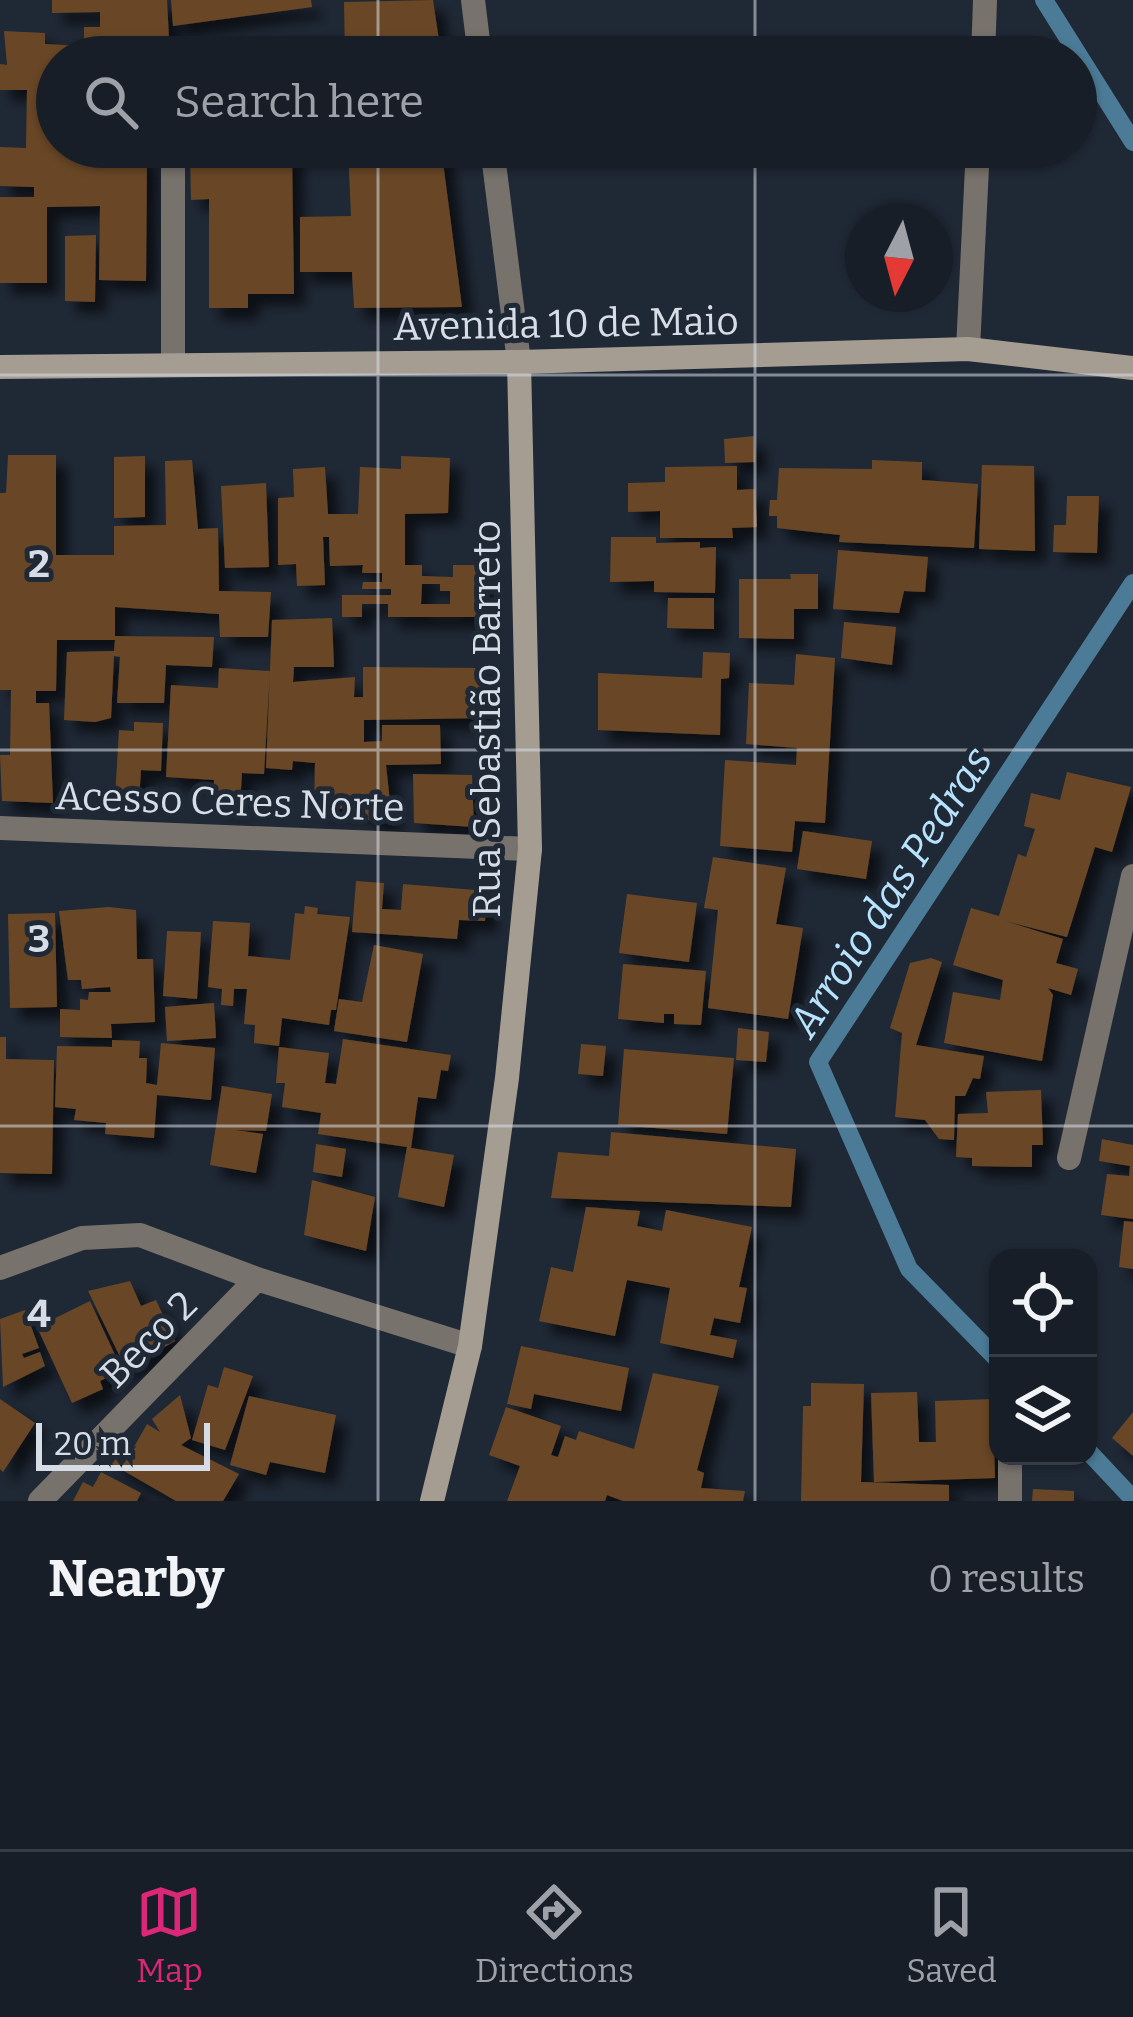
<!DOCTYPE html>
<meta charset="utf-8">
<style>
body{margin:0;font-family:Bitter,serif;background:#242b34;color:#f1f3f6}
.controls{position:absolute;right:36px;bottom:36px;display:grid;overflow:hidden;border-radius:24px;box-shadow:0 3px 9px #0004}
.controls button{width:108px;height:108px;display:grid;place-items:center;padding:0;border:0;border-bottom:3px solid #363c45;background:#171e28;color:#f1f3f6;font:60px sans-serif}
.compass{position:absolute;left:845px;top:204px;width:108px;height:108px;border-radius:50%;background:#171e28;box-shadow:0 3px 9px #0004;rotate:186deg}
.scale{position:absolute;left:36px;bottom:30px;width:174px;box-sizing:border-box;padding-left:12px;border:6px solid #d7dde6;border-top:0;font-size:33px;line-height:42px;white-space:nowrap;color:#d7dde6;-webkit-text-stroke:9px #1f2835;paint-order:stroke}
.list{margin:0;padding:0;list-style:none}
h2{display:flex;justify-content:space-between;align-items:center;height:156px;margin:0;padding:0 48px;font-size:51px}
h2 small{font-size:39px;font-weight:400;color:#9ea2a8}
.icon{flex:none;width:66px;height:66px;fill:none;stroke:currentColor;stroke-width:2;stroke-linecap:round;stroke-linejoin:round}
.map{position:relative;flex:none;width:1133px;height:1501px;overflow:hidden}
.search{position:absolute;background:#171e28;box-shadow:0 3px 9px #0004;left:36px;right:36px;top:36px;height:132px;display:flex;align-items:center;gap:30px;box-sizing:border-box;padding:0 42px;border-radius:66px;color:#9ea2a8;font-size:45px}
.sheet{height:348px;background:#171e28}
nav{display:flex;justify-content:space-around;align-items:center;box-sizing:border-box;height:168px;border-top:3px solid #363c45;background:#171e28;font-size:33px;color:#9ea2a8}
nav a{display:grid;justify-items:center;gap:6px}
nav .on{color:#db2777}
.map>svg:first-child{display:block}
.lines{fill:none;stroke-linecap:round;stroke-linejoin:round}
.stream{stroke:#4c7b97;stroke-width:18}
.building{fill:#694725;fill-rule:evenodd;filter:url(#shadow)}
.lane{stroke:#78726c;stroke-width:24}
.street{stroke:#78726c;stroke-width:24}
.secondary{stroke:#a59d92;stroke-width:24}
.grid{fill:none;stroke:#d7dde6;stroke-width:3;stroke-opacity:0.55}
.labels{text-anchor:middle;stroke-width:10;stroke-linejoin:round;paint-order:stroke}
.street-label{font-size:39px;fill:#d7dde6;stroke:#1f2835}
.water-label{font-size:42px;font-style:italic;fill:#b8e3fe;stroke:#1f2835}
.grid-label{font-size:39px;text-anchor:middle;font-weight:bold;fill:#d7dde6;stroke:#1f2835;stroke-width:10;stroke-linejoin:round;paint-order:stroke}
</style>
<div class="map">
<svg width="1133" height="1501" viewBox="0 0 1133 1501">
<defs>
<filter id="shadow"><feDropShadow dx="11" dy="11" stdDeviation="6" flood-color="#0009"/></filter>
</defs>
<rect width="100%" height="100%" fill="#1f2835"/>
<g class="lines">
<!-- stream -->
<path class="stream" d="M 1044,0 L 1133,142
M 998,1360 L 909,1269 L 818,1062 L 1133,583
M 1088,1451 L 1133,1499"/>
</g>
<!-- building -->
<path class="building" d="M 52,0 L 167,0 L 169,39 L 244,40 L 244,57 L 57,57 L 57,147 L 132,147 L 139,150 L 139,159 L 147,159 L 146,281 L 99,280 L 100,206 L 47,207 L 47,283 L 0,283 L 0,197 L 34,197 L 34,187 L 0,186 L 0,147 L 26,148 L 27,90 L 0,90 L 0,64 L 7,65 L 4,31 L 45,33 L 45,44 L 84,46 L 84,27 L 100,27 L 100,12 L 52,13 Z
M 171,0 L 311,0 L 312,7 L 173,26 Z
M 433,0 L 441,54 L 345,57 L 344,2 Z
M 358,147 L 441,147 L 462,307 L 354,308 L 352,272 L 300,272 L 300,217 L 351,216 L 348,150 Z
M 292,152 L 294,294 L 248,294 L 248,308 L 209,308 L 209,199 L 191,200 L 190,156 Z
M 96,235 L 95,302 L 65,301 L 65,236 Z
M 754,436 L 755,462 L 725,463 L 724,439 Z
M 8,455 L 56,455 L 56,555 L 114,555 L 114,526 L 166,525 L 165,461 L 192,460 L 198,529 L 218,528 L 219,591 L 271,592 L 268,637 L 220,637 L 219,614 L 115,607 L 115,636 L 214,637 L 212,667 L 166,665 L 164,703 L 117,703 L 120,657 L 114,656 L 111,718 L 95,722 L 64,720 L 67,652 L 114,651 L 115,640 L 57,640 L 56,691 L 36,691 L 36,703 L 49,703 L 53,803 L 2,801 L 0,755 L 10,755 L 11,690 L 0,690 L 0,493 L 6,493 Z
M 145,456 L 145,517 L 114,518 L 114,457 Z
M 401,456 L 450,458 L 448,513 L 405,514 L 405,565 L 422,565 L 422,576 L 453,577 L 453,565 L 484,565 L 483,617 L 388,617 L 388,604 L 362,604 L 362,617 L 342,617 L 342,595 L 391,595 L 391,589 L 362,589 L 363,582 L 382,582 L 382,573 L 362,573 L 363,565 L 330,566 L 329,537 L 323,537 L 325,585 L 297,586 L 296,564 L 278,565 L 278,498 L 294,497 L 293,469 L 325,467 L 328,514 L 358,514 L 360,467 L 401,469 ZM 422,584 L 440,584 L 440,591 L 450,591 L 450,604 L 421,604 Z
M 872,460 L 922,462 L 922,480 L 978,484 L 974,548 L 839,542 L 840,535 L 777,528 L 777,516 L 769,516 L 770,500 L 777,500 L 779,468 L 872,469 Z
M 982,465 L 1034,466 L 1035,551 L 979,549 Z
M 737,466 L 737,490 L 755,489 L 757,527 L 732,528 L 733,538 L 660,538 L 660,511 L 628,512 L 628,483 L 665,482 L 665,467 Z
M 266,483 L 269,567 L 225,568 L 221,486 Z
M 1067,496 L 1099,496 L 1097,553 L 1053,552 L 1054,525 L 1066,525 Z
M 611,537 L 656,537 L 656,543 L 700,542 L 700,548 L 716,547 L 715,593 L 654,592 L 654,581 L 610,582 Z
M 838,550 L 928,557 L 925,592 L 904,591 L 899,613 L 833,609 Z
M 790,574 L 818,574 L 818,609 L 794,609 L 794,639 L 739,638 L 739,579 L 791,579 Z
M 668,598 L 714,598 L 714,629 L 667,628 Z
M 332,618 L 334,667 L 294,667 L 293,682 L 355,677 L 354,697 L 363,697 L 363,667 L 484,668 L 483,718 L 364,720 L 364,742 L 382,741 L 382,725 L 440,725 L 441,764 L 386,765 L 392,821 L 366,820 L 365,809 L 314,808 L 315,763 L 293,761 L 292,770 L 266,768 L 272,620 Z
M 844,622 L 896,627 L 892,665 L 841,658 Z
M 703,652 L 730,653 L 729,678 L 721,679 L 720,735 L 598,730 L 598,673 L 702,678 Z
M 796,654 L 835,658 L 825,823 L 795,821 L 792,852 L 720,846 L 725,760 L 796,765 L 797,748 L 746,744 L 749,683 L 794,685 Z
M 219,668 L 270,671 L 264,774 L 242,773 L 240,805 L 213,804 L 214,780 L 166,777 L 171,685 L 218,688 Z
M 134,722 L 163,723 L 161,771 L 141,770 L 139,800 L 115,798 L 119,730 L 134,731 Z
M 1067,772 L 1131,787 L 1112,852 L 1095,847 L 1067,937 L 1005,921 L 1063,939 L 1056,963 L 1078,969 L 1071,995 L 1048,988 L 1053,995 L 1042,1061 L 944,1043 L 953,992 L 1000,1000 L 1003,980 L 953,965 L 971,908 L 999,916 L 1018,854 L 1026,857 L 1035,829 L 1024,826 L 1031,793 L 1060,800 Z
M 413,774 L 472,775 L 474,827 L 414,823 Z
M 803,831 L 872,841 L 866,879 L 797,869 Z
M 713,857 L 786,868 L 776,924 L 803,928 L 788,1019 L 708,1008 L 718,910 L 704,908 Z
M 356,881 L 384,883 L 382,909 L 401,910 L 403,884 L 487,891 L 485,921 L 459,920 L 457,939 L 352,932 Z
M 627,894 L 697,903 L 689,962 L 619,953 Z
M 305,906 L 318,908 L 317,914 L 350,917 L 336,1010 L 331,1010 L 329,1025 L 282,1018 L 279,1046 L 254,1043 L 255,1025 L 244,1024 L 247,989 L 234,989 L 233,1006 L 221,1005 L 222,989 L 208,987 L 213,921 L 250,923 L 248,956 L 290,960 L 295,913 L 304,914 Z
M 109,907 L 136,910 L 137,959 L 153,959 L 155,1022 L 111,1024 L 112,1038 L 60,1037 L 60,1009 L 80,1010 L 80,999 L 88,1000 L 89,992 L 111,992 L 110,987 L 82,989 L 81,980 L 68,980 L 59,911 Z
M 55,913 L 57,1007 L 10,1008 L 8,914 Z
M 167,931 L 201,932 L 197,999 L 163,996 Z
M 374,945 L 423,954 L 407,1042 L 334,1031 L 339,999 L 362,1002 Z
M 931,958 L 942,962 L 916,1045 L 984,1056 L 980,1079 L 973,1078 L 965,1096 L 955,1096 L 954,1140 L 939,1139 L 925,1120 L 895,1117 L 902,1033 L 890,1028 L 910,963 Z
M 623,964 L 706,971 L 701,1025 L 674,1024 L 674,1014 L 664,1014 L 664,1023 L 618,1019 Z
M 214,1003 L 216,1038 L 167,1041 L 165,1007 Z
M 738,1028 L 769,1032 L 766,1062 L 736,1060 Z
M 0,1037 L 6,1037 L 6,1059 L 54,1060 L 52,1174 L 0,1173 Z
M 343,1039 L 451,1055 L 448,1071 L 441,1070 L 436,1099 L 418,1097 L 411,1148 L 454,1155 L 444,1207 L 398,1197 L 407,1147 L 318,1134 L 321,1113 L 282,1107 L 285,1083 L 276,1083 L 279,1047 L 329,1053 L 325,1083 L 336,1084 Z
M 112,1040 L 140,1041 L 139,1058 L 147,1058 L 146,1083 L 157,1085 L 161,1043 L 215,1048 L 211,1100 L 157,1095 L 154,1138 L 105,1134 L 106,1123 L 74,1120 L 76,1109 L 55,1107 L 57,1046 L 112,1047 Z
M 581,1044 L 606,1046 L 603,1076 L 578,1074 Z
M 624,1049 L 734,1058 L 727,1134 L 618,1125 Z
M 222,1086 L 272,1094 L 266,1131 L 235,1130 L 263,1134 L 256,1173 L 210,1165 Z
M 1041,1090 L 1043,1145 L 1032,1145 L 1032,1167 L 972,1166 L 972,1158 L 956,1157 L 958,1114 L 988,1113 L 986,1092 Z
M 611,1132 L 796,1149 L 791,1207 L 551,1198 L 558,1152 L 609,1156 Z
M 1102,1139 L 1133,1145 L 1133,1219 L 1101,1215 L 1107,1174 L 1129,1176 L 1130,1166 L 1099,1161 Z
M 316,1144 L 346,1149 L 342,1177 L 313,1172 Z
M 312,1180 L 375,1197 L 366,1251 L 304,1235 Z
M 586,1207 L 640,1211 L 637,1226 L 662,1231 L 666,1210 L 752,1227 L 739,1287 L 747,1288 L 740,1323 L 714,1318 L 710,1335 L 737,1340 L 733,1358 L 660,1343 L 670,1288 L 627,1280 L 615,1336 L 539,1321 L 551,1267 L 573,1272 Z
M 1124,1221 L 1133,1222 L 1133,1269 L 1119,1267 Z
M 130,1281 L 141,1306 L 156,1300 L 175,1341 L 126,1369 L 88,1291 Z
M 90,1301 L 122,1370 L 100,1381 L 103,1389 L 72,1403 L 37,1327 Z
M 25,1310 L 39,1348 L 22,1354 L 24,1358 L 40,1352 L 45,1366 L 3,1387 L 0,1319 Z
M 521,1346 L 629,1368 L 621,1411 L 534,1394 L 531,1409 L 507,1404 Z
M 224,1367 L 253,1376 L 225,1450 L 192,1440 L 208,1385 L 218,1388 Z
M 653,1373 L 719,1386 L 697,1470 L 704,1473 L 701,1488 L 745,1491 L 743,1501 L 623,1501 L 607,1495 L 605,1501 L 507,1501 L 520,1466 L 489,1455 L 506,1407 L 561,1426 L 551,1455 L 558,1457 L 565,1436 L 576,1440 L 579,1431 L 634,1449 Z
M 811,1383 L 864,1384 L 861,1482 L 949,1485 L 949,1501 L 801,1501 L 803,1406 L 811,1406 Z
M 917,1392 L 919,1442 L 936,1442 L 935,1401 L 993,1399 L 995,1478 L 874,1482 L 871,1393 Z
M 180,1395 L 191,1438 L 181,1445 L 239,1474 L 223,1501 L 176,1501 L 112,1464 L 122,1447 L 131,1452 L 147,1424 L 160,1432 L 152,1419 Z
M 249,1396 L 336,1415 L 325,1473 L 270,1462 L 266,1475 L 230,1465 Z
M 0,1399 L 35,1423 L 3,1472 L 0,1469 Z
M 1133,1412 L 1133,1456 L 1112,1438 Z
M 101,1472 L 141,1493 L 137,1501 L 73,1501 L 83,1482 L 93,1487 Z
M 1033,1489 L 1074,1491 L 1074,1501 L 1032,1501 Z"/>
<g class="lines">
<!-- lane -->
<path class="lane" d="M 173,147 L 173,365
M 1010,1501 L 1010,1462"/>
<!-- street -->
<path class="street" d="M 473,0 L 480,57
M 983,57 L 985,0
M 492,147 L 519,362
M 968,349 L 978,147
M 0,828 L 530,849
M 1069,1158 L 1133,876
M 0,1268 L 82,1238 L 140,1235 L 257,1279 L 470,1346
M 40,1501 L 257,1279"/>
<!-- secondary -->
<path class="secondary" d="M 0,367 L 519,362 L 968,349 L 1133,368
M 432,1501 L 470,1346 L 507,1078 L 530,849 L 519,362"/>
</g>
<!-- grid -->
<path class="grid" d="M 378,0 L 378,57M 755,0 L 755,57M 378,147 L 378,1501M 755,147 L 755,1501M 0,375 L 1133,375M 0,750 L 1133,750M 0,1126 L 1133,1126"/>
<g class="labels">
<!-- street labels -->
<g class="street-label">
<text transform="translate(566 323) rotate(-1)" y="14">Avenida 10 de Maio</text>
<text transform="translate(486 719) rotate(-90)" y="14">Rua Sebastião Barreto</text>
<text transform="translate(230 801) rotate(2)" y="14">Acesso Ceres Norte</text>
<text transform="translate(148 1339) rotate(-45)" y="14">Beco 2</text>
</g>
<!-- water labels -->
<g class="water-label">
<text transform="translate(890 891) rotate(-57)" y="15">Arroio das Pedras</text>
</g>
</g>
<g class="grid-label">
<text x="39" y="577">2</text>
<text x="39" y="952">3</text>
<text x="39" y="1327">4</text>
</g>
</svg>
<div class="controls">
<button><svg class="icon" aria-label="locate" viewBox="0 0 24 24"><circle cx="12" cy="12" r="6"/><path d="M12 2v4M12 18v4M2 12h4M18 12h4"/></svg></button>
<button><svg class="icon" aria-label="layers" viewBox="0 0 24 24"><path d="M12 4l9 5-9 5-9-5zM3 14l9 5 9-5"/></svg></button>
</div>
<svg class="compass" viewBox="-18 -18 36 36"><path d="M0-13l5 13h-10z" fill="#e53935"/><path d="M0 13l5-13h-10z" fill="#9ea2a8"/></svg>
<div class="scale">20 m</div>
<div class="search"><svg class="icon" aria-label="search" viewBox="0 0 24 24"><circle cx="10" cy="10" r="6"/><path d="M15 15l6 6"/></svg>Search here</div>
</div>
<section class="sheet">
<h2>Nearby<small>0 results</small></h2>
<ul class="list">
</ul>
</section>
<nav>
<a class="on"><svg class="icon" aria-label="map" viewBox="0 0 24 24"><path d="M3 6l6-2 6 2 6-2v14l-6 2-6-2-6 2zM9 4v14M15 6v14"/></svg>Map</a>
<a><svg class="icon" aria-label="directions" viewBox="0 0 24 24"><path d="M12 3l9 9-9 9-9-9zM9 14v-3h6M13 9l2 2-2 2"/></svg>Directions</a>
<a><svg class="icon" aria-label="saved" viewBox="0 0 24 24"><path d="M7 4h10v16l-5-4-5 4z"/></svg>Saved</a>
</nav>
